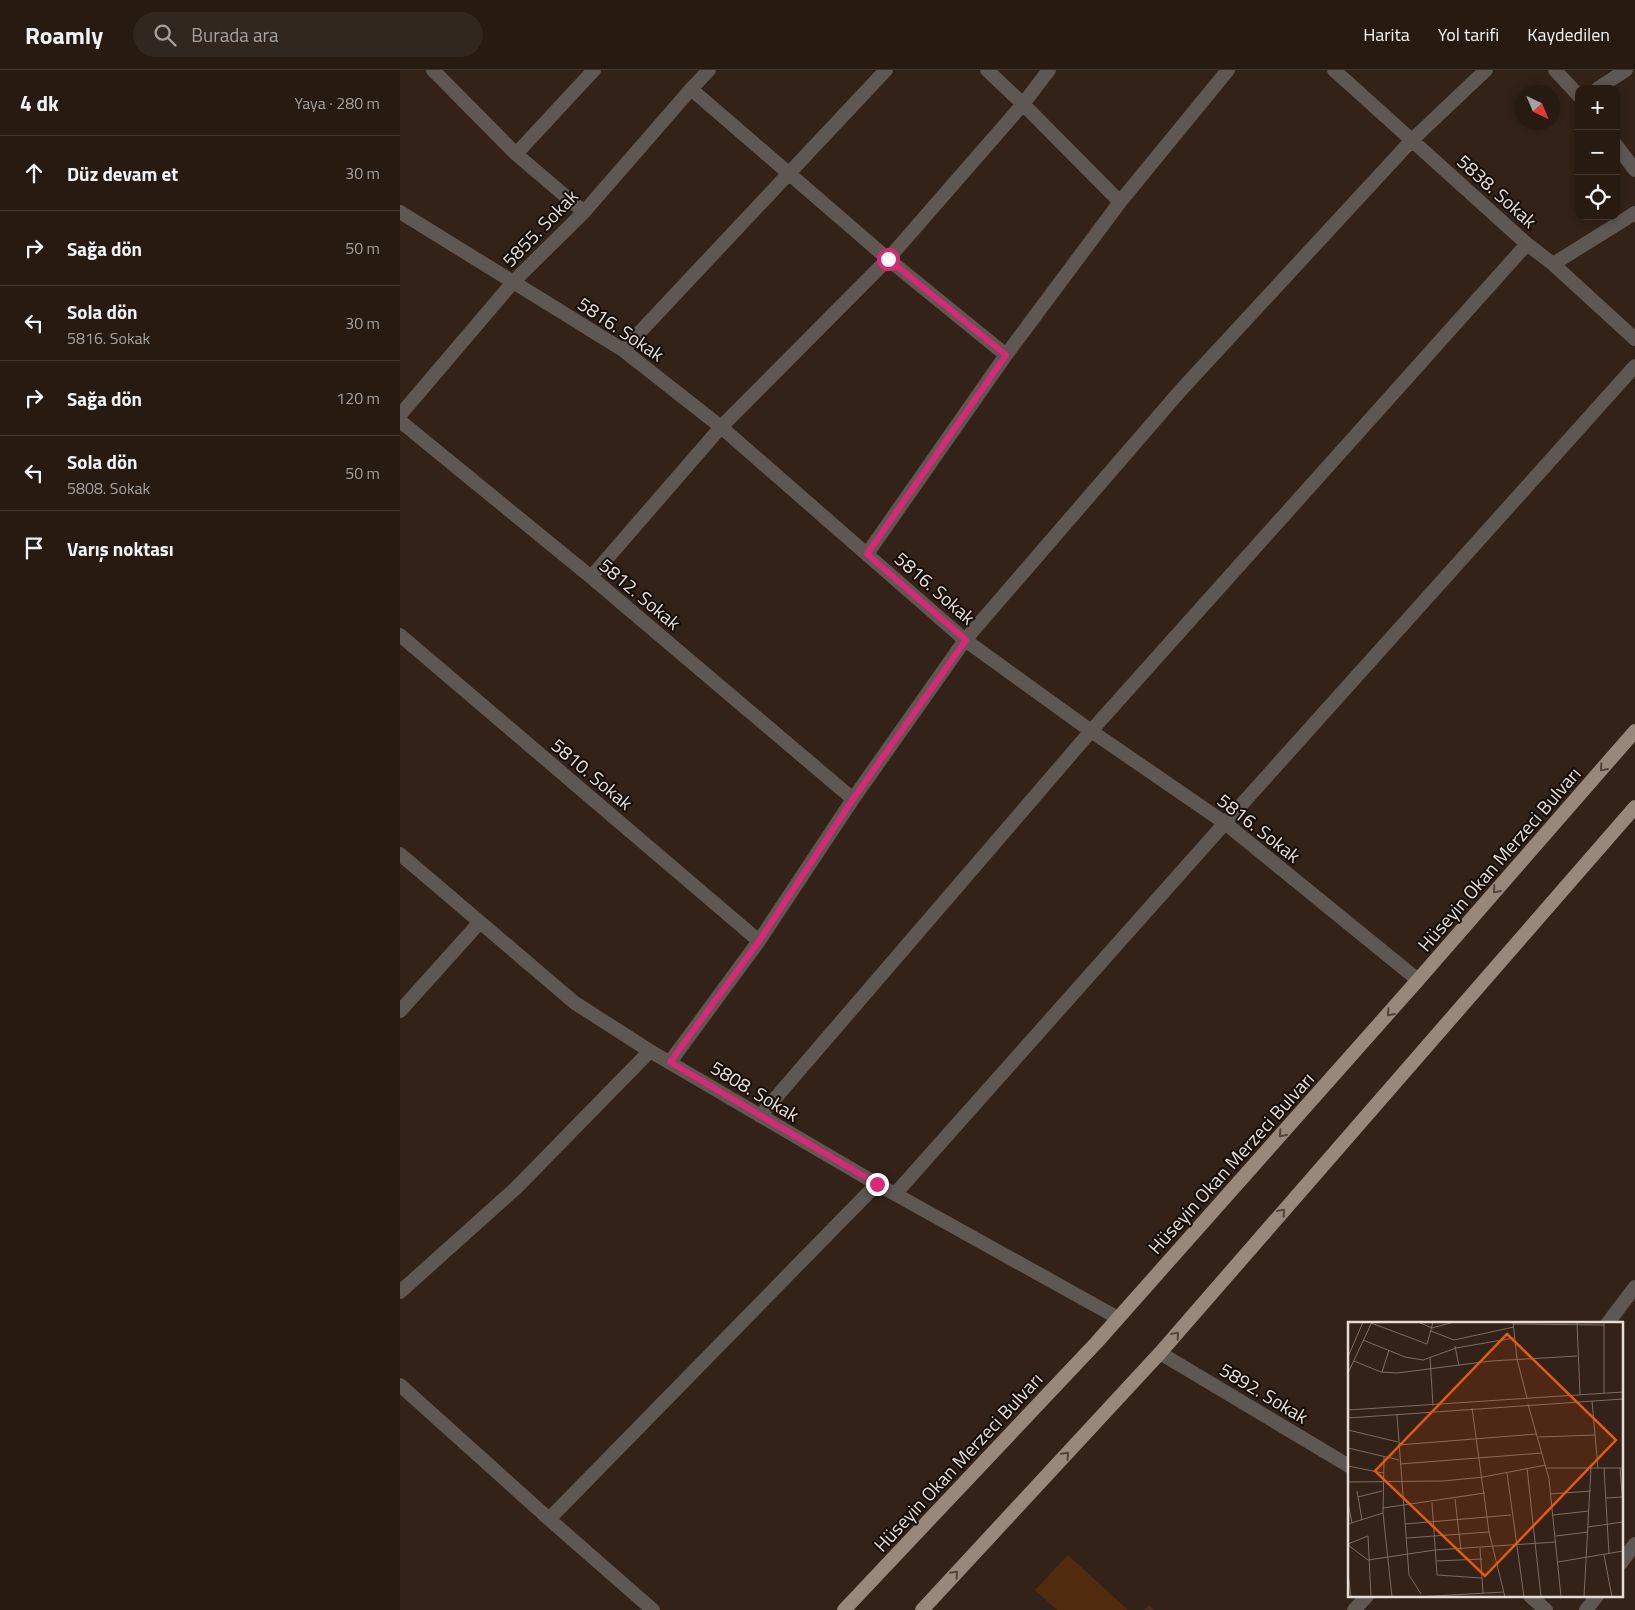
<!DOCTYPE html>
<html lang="tr">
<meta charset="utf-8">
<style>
body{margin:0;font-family:"Titillium Web",sans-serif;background:#32271f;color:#f1f3f6}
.controls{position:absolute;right:15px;top:15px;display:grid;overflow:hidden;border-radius:10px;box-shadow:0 2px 8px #0003}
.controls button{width:45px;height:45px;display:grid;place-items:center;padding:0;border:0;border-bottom:1px solid #423831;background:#261a11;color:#f1f3f6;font:25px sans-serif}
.compass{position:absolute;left:1115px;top:15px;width:45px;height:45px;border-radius:50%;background:#261a11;box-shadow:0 2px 8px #0003;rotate:136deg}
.stop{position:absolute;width:15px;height:15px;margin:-11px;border:4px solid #db2777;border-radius:50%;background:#fff}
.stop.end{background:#db2777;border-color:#fff;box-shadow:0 1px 5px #0008}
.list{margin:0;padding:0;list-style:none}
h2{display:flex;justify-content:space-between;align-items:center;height:65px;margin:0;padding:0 20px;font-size:21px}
h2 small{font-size:16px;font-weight:400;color:#a4a19f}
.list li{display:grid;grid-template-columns:32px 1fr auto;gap:15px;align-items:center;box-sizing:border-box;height:75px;padding:0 20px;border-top:1px solid #423831}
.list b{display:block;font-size:19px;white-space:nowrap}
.list p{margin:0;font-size:16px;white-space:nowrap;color:#a4a19f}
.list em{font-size:16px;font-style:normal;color:#a4a19f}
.icon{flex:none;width:28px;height:28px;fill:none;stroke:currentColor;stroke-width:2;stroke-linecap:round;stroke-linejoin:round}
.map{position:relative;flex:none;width:1235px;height:1540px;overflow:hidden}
header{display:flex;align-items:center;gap:30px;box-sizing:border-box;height:70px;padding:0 25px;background:#261a11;border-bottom:1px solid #423831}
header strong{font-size:24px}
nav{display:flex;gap:28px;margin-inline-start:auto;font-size:18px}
.search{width:350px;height:45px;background:#32271f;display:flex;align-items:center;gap:12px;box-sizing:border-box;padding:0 18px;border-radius:28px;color:#a4a19f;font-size:19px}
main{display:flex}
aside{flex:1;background:#261a11}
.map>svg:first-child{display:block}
.building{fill:#512b0e}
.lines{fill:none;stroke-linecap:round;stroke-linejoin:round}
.minor{stroke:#5f5751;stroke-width:14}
.primary{stroke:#98877b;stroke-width:14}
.oneway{stroke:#4f443c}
.route{stroke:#db2777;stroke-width:6}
.labels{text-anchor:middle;stroke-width:4;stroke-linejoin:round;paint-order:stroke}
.street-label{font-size:19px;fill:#e8ddd6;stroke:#140d08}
.inset-road{fill:none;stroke:#7b6d63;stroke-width:1}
.view{fill:#e8590c;fill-opacity:0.15;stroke:#e8590c;stroke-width:2.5}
.inset-edge{fill:none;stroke:#e8ddd6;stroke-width:2.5}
</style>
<header>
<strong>Roamly</strong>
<div class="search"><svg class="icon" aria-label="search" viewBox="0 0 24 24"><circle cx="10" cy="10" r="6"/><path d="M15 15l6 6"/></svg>Burada ara</div>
<nav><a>Harita</a><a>Yol tarifi</a><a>Kaydedilen</a></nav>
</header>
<main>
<aside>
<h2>4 dk<small>Yaya · 280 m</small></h2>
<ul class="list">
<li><svg class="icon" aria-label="ahead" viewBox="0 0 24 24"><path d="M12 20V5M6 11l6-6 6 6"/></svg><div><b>Düz devam et</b></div><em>30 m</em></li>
<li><svg class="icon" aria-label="right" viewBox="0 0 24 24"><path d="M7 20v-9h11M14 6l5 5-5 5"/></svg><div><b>Sağa dön</b></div><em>50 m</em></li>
<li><svg class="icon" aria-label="left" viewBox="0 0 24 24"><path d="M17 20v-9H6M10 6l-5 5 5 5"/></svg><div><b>Sola dön</b><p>5816. Sokak</p></div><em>30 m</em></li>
<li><svg class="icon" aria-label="right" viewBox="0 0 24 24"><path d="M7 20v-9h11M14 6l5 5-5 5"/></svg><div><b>Sağa dön</b></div><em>120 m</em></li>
<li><svg class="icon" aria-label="left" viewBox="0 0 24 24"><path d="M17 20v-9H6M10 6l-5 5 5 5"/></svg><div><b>Sola dön</b><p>5808. Sokak</p></div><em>50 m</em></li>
<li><svg class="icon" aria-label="arrive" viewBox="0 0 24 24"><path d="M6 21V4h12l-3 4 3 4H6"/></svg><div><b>Varış noktası</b></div></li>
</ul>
</aside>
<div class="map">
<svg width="1235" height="1540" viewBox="0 0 1235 1540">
<rect width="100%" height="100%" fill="#322217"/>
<!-- building -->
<path class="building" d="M 668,1485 L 728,1540 L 657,1540 L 635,1520 Z
M 749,1535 L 755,1540 L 744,1540 Z"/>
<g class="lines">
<!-- minor -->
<path class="minor" d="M 33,0 L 116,84 L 184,142
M 587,0 L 623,34 L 720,132
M 934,0 L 1127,174 L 1153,194 L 1235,269
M 1155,0 L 1179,26
M 291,19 L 488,189 L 606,285
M 1197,19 L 1226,0
M 1216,75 L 1235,100
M 116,84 L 194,0
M 0,142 L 223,280 L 321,357 L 565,570 L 691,661 L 825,753 L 1018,910
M 1153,194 L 1235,143
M 223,280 L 486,0
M 0,345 L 114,211 L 184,142 L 291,19 L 309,0
M 0,351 L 191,507 L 453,729
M 467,484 L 606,285 L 720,132 L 828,0
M 191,507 L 321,357 L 488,189 L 623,34 L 649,0
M 0,565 L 359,871
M 0,784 L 175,933 L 250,981 L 477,1114 L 718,1248
M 0,941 L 80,852
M 270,992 L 359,871 L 453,729 L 565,570 L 781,320 L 1012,70 L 1086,0
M 360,1046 L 691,661 L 1127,174
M 495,1124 L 825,753 L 1235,296
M 0,1222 L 116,1118 L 250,981
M 1207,1254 L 1235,1217
M 760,1283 L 949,1396
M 0,1315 L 149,1449 L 253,1540
M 149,1449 L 477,1114
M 1221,1493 L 1235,1474
M 1130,1526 L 1146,1540
M 954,1540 L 967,1526
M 1186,1540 L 1197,1526"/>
<!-- primary -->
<path class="primary" d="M 444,1540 L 697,1272 L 1018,910 L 1235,661
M 522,1540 L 760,1283 L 1235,737"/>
</g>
<!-- one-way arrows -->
<defs><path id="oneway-chevron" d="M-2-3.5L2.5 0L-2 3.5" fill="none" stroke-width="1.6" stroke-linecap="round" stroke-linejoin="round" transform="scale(1.25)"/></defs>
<g class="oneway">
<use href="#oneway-chevron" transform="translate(1203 698) rotate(131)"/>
<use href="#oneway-chevron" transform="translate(1096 820) rotate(131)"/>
<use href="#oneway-chevron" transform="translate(990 943) rotate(132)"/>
<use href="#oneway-chevron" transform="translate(882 1064) rotate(132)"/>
<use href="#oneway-chevron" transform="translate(882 1142) rotate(-49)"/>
<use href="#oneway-chevron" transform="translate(776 1265) rotate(-49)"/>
<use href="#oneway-chevron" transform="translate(666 1385) rotate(-47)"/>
<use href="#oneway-chevron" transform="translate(555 1504) rotate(-47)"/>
</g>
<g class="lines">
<!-- route -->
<path class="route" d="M 477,1114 L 270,992 L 359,871 L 453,729 L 566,570 L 467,484 L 606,285 L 488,189"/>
</g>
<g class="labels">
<!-- street labels -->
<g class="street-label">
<text transform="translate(1097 121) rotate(42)" y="7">5838. Sokak</text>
<text transform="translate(140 158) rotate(-46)" y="7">5855. Sokak</text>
<text transform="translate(221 259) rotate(34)" y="7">5816. Sokak</text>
<text transform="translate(535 518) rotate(41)" y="7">5816. Sokak</text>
<text transform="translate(240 524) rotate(40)" y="7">5812. Sokak</text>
<text transform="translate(192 704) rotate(40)" y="7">5810. Sokak</text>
<text transform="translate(859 758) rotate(38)" y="7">5816. Sokak</text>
<text transform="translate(1099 789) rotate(-49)" y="7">Hüseyin Okan Merzeci Bulvarı</text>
<text transform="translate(355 1021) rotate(31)" y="7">5808. Sokak</text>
<text transform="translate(831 1093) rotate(-48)" y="7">Hüseyin Okan Merzeci Bulvarı</text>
<text transform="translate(864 1323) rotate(31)" y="7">5892. Sokak</text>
<text transform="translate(558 1392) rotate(-47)" y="7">Hüseyin Okan Merzeci Bulvarı</text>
</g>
</g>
<!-- overview -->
<g transform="translate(948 1252)">
<rect width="275" height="275" fill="#322217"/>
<path class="inset-road" d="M 70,0 L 84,6 L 106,0M 165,0 L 169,37 L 179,76M 23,1 L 79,22 L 85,0M 229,1 L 232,73M 256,1 L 256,71M 165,2 L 256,3M 83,9 L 106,18M 15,18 L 57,35 L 75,38 L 108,26 L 166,16M 106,18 L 166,5M 107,24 L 111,44M 0,35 L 15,0M 82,35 L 85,84M 6,39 L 33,50 L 49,51 L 143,39 L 229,34M 34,50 L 41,28M 0,51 L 24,0M 244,79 L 250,146M 180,82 L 201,157 L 213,275M 124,86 L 141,210 L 157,275M 0,88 L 275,70M 49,93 L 61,253 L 73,272M 0,96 L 275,77M 0,108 L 50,120M 190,115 L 247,113M 50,123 L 189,112M 0,126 L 51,138M 36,135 L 35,191 L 44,275M 52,142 L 194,131M 0,144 L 35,151M 179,146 L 193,275M 198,146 L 275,146M 256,146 L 261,232M 272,146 L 275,183M 159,151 L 176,275M 0,160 L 95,159 L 135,155 L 198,143M 9,169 L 14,198M 202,172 L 243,169M 10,175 L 34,169M 258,176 L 275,175M 107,177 L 113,228M 0,181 L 4,201M 84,181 L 89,253 L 134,256M 35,186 L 137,171M 205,193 L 241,189M 0,202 L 35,191M 57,202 L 163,193M 240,205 L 275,200M 208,214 L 240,210M 59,216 L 141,210M 0,222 L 20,214 L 23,275M 0,223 L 20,238 L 87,228 L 208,220M 132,226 L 135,271M 256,233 L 264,275M 88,239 L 134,237M 210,240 L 275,229M 0,251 L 3,275M 69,275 L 156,270M 236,275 L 243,146"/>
<path class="view" d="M 159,12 L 268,118 L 137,254 L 27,149 Z"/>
<rect width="275" height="275" class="inset-edge"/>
</g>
</svg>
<div class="controls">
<button>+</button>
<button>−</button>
<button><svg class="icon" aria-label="locate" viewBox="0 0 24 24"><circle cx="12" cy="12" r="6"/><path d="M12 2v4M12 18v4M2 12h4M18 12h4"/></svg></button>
</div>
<svg class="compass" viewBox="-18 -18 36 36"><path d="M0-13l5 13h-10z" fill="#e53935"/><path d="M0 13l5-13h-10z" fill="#a4a19f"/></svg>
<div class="stop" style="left:488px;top:189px"></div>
<div class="stop end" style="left:477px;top:1114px"></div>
</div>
</main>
